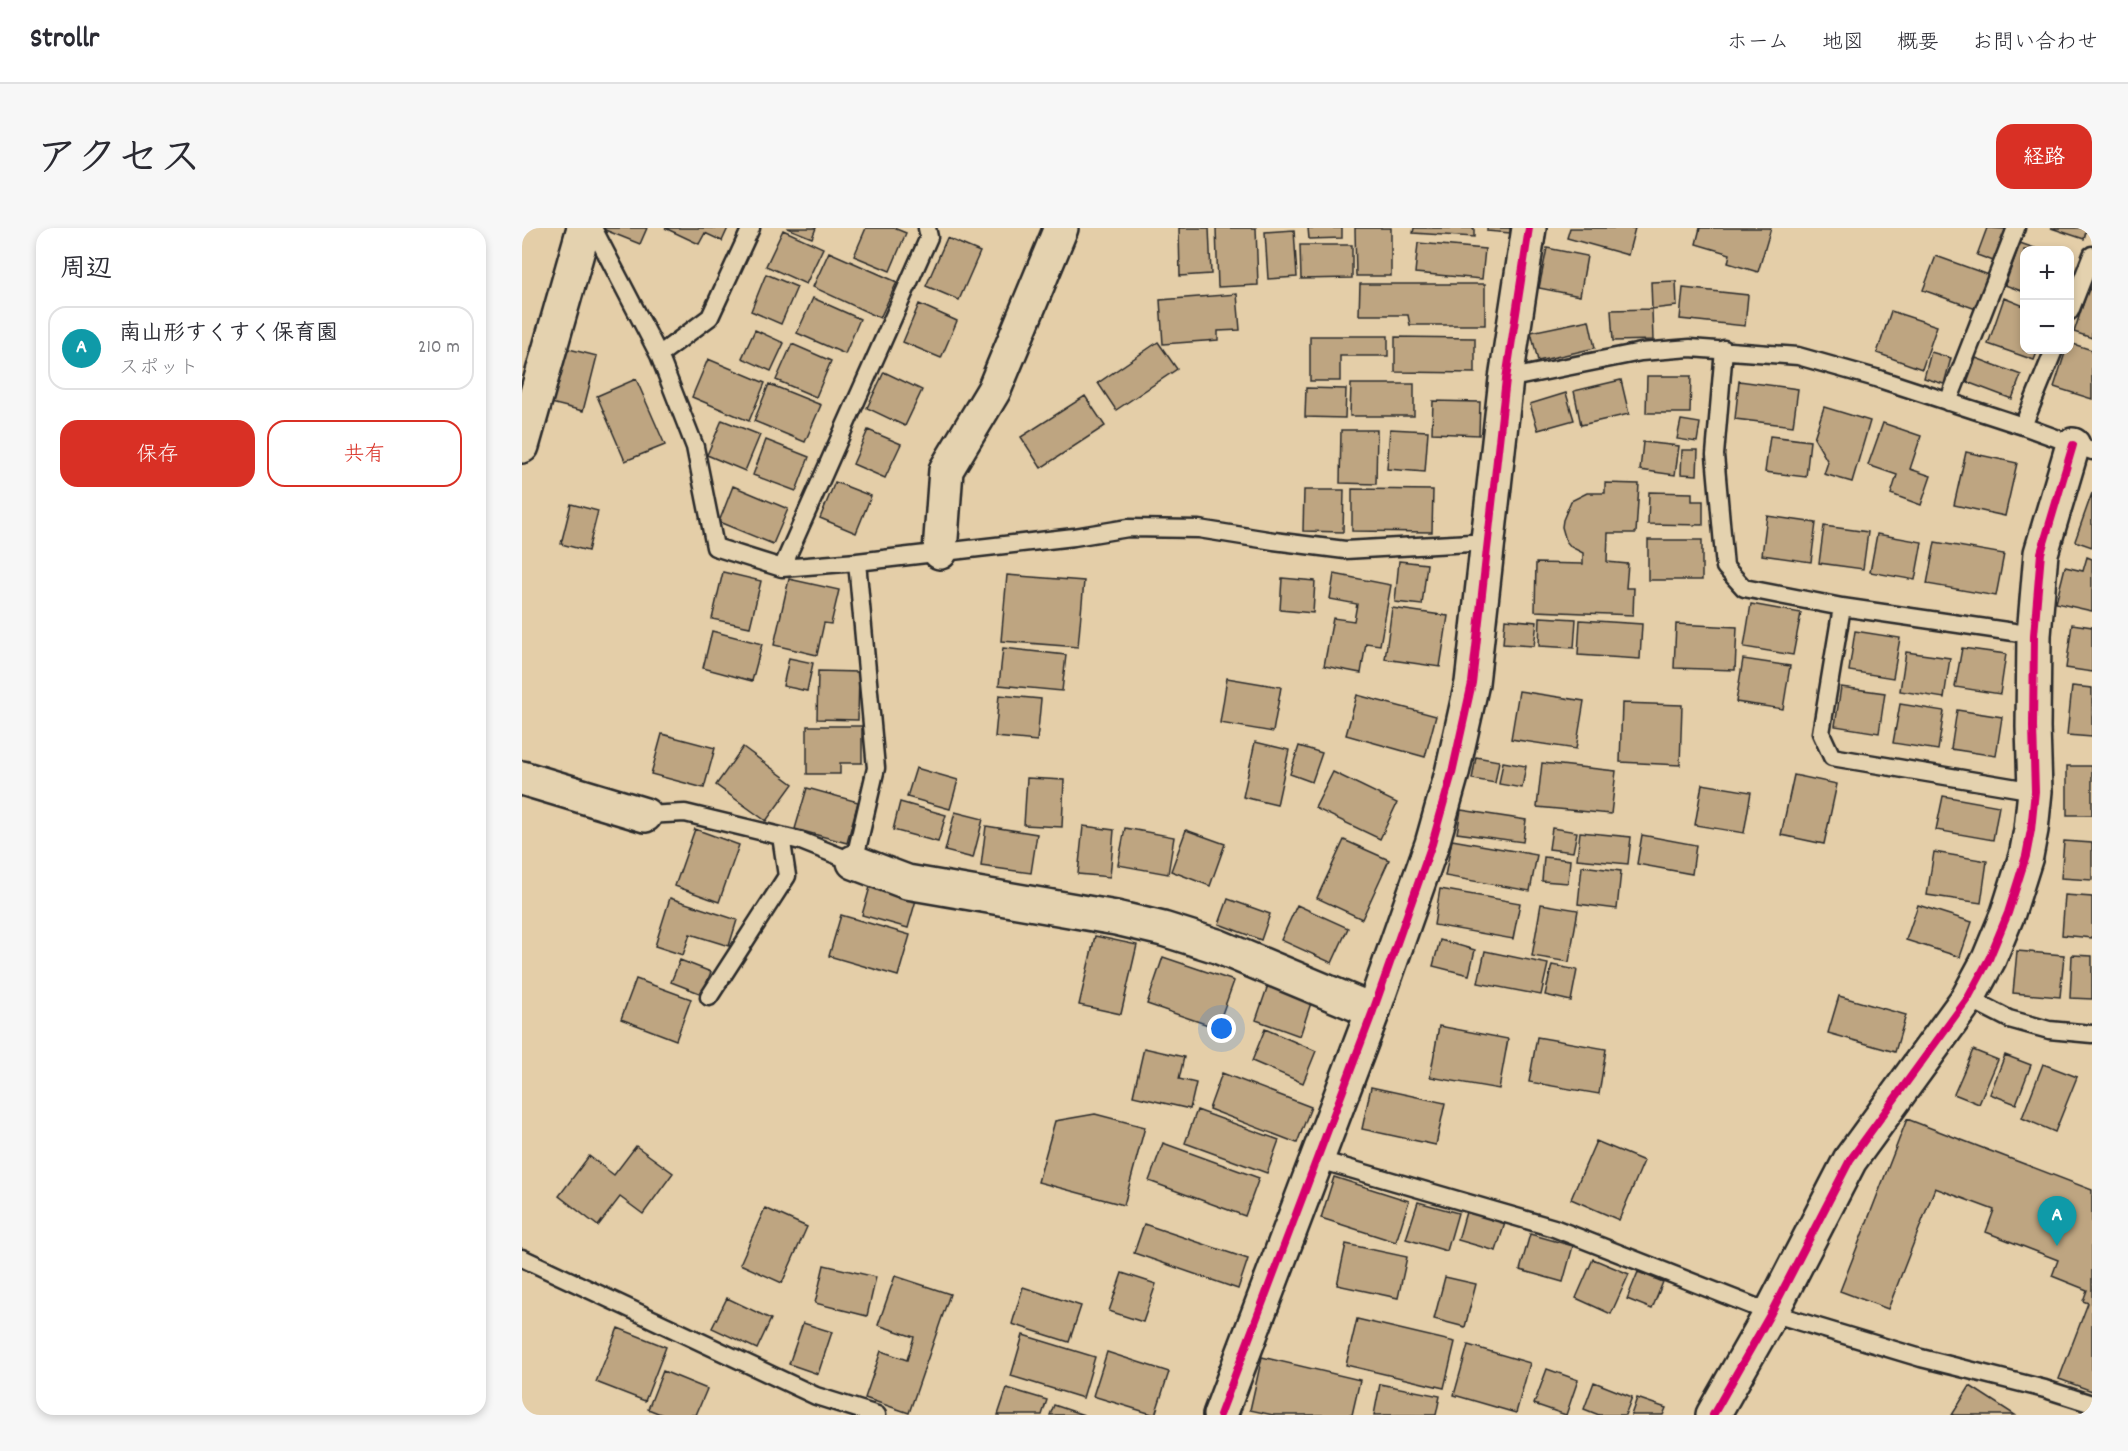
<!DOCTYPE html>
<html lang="ja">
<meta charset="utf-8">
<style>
body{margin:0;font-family:Dekko,"Klee One",sans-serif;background:#f7f7f7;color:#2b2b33}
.controls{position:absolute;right:18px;top:18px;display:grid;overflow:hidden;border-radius:12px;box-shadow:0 3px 9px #0003}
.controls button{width:54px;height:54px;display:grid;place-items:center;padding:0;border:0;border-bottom:2px solid #e1e1e2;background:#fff;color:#2b2b33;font:30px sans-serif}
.you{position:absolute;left:700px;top:801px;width:21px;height:21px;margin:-15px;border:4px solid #fff;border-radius:50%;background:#1a73e8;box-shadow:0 0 0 9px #1a73e833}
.badge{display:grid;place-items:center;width:39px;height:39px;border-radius:50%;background:#d93025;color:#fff;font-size:20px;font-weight:700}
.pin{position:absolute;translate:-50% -50px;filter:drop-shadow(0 2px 3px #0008)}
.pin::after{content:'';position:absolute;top:32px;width:21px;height:18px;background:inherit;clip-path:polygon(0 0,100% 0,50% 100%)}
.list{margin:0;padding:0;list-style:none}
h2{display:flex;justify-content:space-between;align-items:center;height:78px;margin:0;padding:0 24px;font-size:26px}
h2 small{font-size:20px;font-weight:400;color:#7c7c81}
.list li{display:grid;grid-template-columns:39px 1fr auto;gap:18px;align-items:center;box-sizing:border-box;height:84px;margin:0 12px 12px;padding:0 12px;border:2px solid #e1e1e2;border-radius:18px}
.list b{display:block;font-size:22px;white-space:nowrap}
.list p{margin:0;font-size:20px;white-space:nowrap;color:#7c7c81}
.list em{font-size:20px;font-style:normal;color:#7c7c81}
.actions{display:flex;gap:12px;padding:18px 24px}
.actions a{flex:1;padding:14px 0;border:2px solid #d93025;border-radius:18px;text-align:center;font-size:21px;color:#d93025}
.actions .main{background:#d93025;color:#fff}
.map{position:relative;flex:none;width:1570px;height:1187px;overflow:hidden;border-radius:18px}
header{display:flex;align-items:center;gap:36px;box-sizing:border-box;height:84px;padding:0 30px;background:#fff;border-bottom:2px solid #e1e1e2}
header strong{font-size:28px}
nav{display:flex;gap:33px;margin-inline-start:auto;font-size:21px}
.intro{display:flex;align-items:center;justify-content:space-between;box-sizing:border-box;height:144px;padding:0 36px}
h1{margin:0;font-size:42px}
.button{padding:15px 27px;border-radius:18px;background:#d93025;color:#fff;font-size:21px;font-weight:700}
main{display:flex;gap:36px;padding:0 36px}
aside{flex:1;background:#fff;border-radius:18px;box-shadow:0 3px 9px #0003}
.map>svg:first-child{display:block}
.building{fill:#bea581;stroke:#2b2b2b;stroke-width:1.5}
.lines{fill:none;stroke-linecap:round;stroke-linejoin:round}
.lane-casing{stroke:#2b2b2b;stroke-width:21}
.street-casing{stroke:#2b2b2b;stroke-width:38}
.secondary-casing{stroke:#2b2b2b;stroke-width:38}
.lane{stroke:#e4d2af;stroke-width:16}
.street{stroke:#e4d2af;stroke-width:33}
.secondary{stroke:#e4d2af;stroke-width:33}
.cycleway-casing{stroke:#e4d2af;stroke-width:11}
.cycleway{stroke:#d6006c;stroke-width:8}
</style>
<header>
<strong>Strollr</strong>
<nav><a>ホーム</a><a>地図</a><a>概要</a><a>お問い合わせ</a></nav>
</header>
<div class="intro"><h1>アクセス</h1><a class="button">経路</a></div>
<main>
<aside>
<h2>周辺<small></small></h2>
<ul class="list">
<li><span class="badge" style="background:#0f9aa8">A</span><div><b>南山形すくすく保育園</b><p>スポット</p></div><em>210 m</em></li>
</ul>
<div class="actions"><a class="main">保存</a><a>共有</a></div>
</aside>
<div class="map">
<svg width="1570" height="1187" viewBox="0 0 1570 1187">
<rect width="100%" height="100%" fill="#e4cea8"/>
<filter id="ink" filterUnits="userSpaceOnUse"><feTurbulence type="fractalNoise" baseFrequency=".0167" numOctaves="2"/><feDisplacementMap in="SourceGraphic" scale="12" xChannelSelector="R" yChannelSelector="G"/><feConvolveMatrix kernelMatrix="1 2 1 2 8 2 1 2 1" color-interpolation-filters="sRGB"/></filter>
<g filter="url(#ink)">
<!-- building -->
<path class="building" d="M 78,0 L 125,0 L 118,16 Z
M 143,0 L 206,0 L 200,13 L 183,5 L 177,16 Z
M 265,0 L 294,0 L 290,10 Z
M 344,0 L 372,0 L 384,5 L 368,43 L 332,28 Z
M 657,0 L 687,0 L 689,46 L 658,48 Z
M 694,0 L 734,0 L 736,57 L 696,59 Z
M 786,0 L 820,0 L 820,10 L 787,11 Z
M 833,0 L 869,0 L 869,48 L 834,48 Z
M 892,0 L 952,0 L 952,9 L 891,5 Z
M 965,0 L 988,0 L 988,5 L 965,3 Z
M 1048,0 L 1113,0 L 1106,27 L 1045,10 Z
M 1178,0 L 1249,0 L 1236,44 L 1206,35 L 1208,26 L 1174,16 Z
M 1465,0 L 1486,1 L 1474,34 L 1455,27 Z
M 1529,0 L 1565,0 L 1562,11 Z
M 261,2 L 301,20 L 284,56 L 244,38 Z
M 772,2 L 775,49 L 746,51 L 743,4 Z
M 425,10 L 458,24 L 437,72 L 404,58 Z
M 896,15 L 963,21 L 960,51 L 893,45 Z
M 1498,15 L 1518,22 L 1502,22 L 1502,64 L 1483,57 Z
M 778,17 L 830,17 L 830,50 L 779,51 Z
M 1025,20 L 1065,28 L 1058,68 L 1017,60 Z
M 307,24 L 375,54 L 358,90 L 291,59 Z
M 1414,28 L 1467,47 L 1454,81 L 1401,62 Z
M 244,46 L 275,59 L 259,96 L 229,83 Z
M 1154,53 L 1155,78 L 1130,81 L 1129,54 Z
M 838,56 L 963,56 L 963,97 L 888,97 L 886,87 L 837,87 Z
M 1161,60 L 1226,67 L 1223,98 L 1158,91 Z
M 1566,61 L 1570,62 L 1570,110 L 1552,104 Z
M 715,66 L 718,102 L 696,103 L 696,112 L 641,116 L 638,72 Z
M 291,70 L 338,91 L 323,126 L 275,105 Z
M 1482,70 L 1502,78 L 1502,122 L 1516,122 L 1512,132 L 1466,116 Z
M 397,76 L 435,93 L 419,130 L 381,114 Z
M 1130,81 L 1131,112 L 1091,113 L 1089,82 Z
M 1369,83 L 1415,98 L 1400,141 L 1355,125 Z
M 1067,92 L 1073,120 L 1016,133 L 1009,104 Z
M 233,102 L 262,115 L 249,143 L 220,130 Z
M 788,108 L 866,108 L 866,128 L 818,128 L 818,153 L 788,153 Z
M 873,109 L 953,110 L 953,145 L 873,144 Z
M 636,114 L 655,141 L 594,182 L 576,155 Z
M 1548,115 L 1570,122 L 1570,171 L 1532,159 L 1544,122 L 1548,122 Z
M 270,116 L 309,133 L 294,169 L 254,152 Z
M 43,120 L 75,128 L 61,183 L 29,175 Z
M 1409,124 L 1429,130 L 1422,156 L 1402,150 Z
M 1454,130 L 1499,147 L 1490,171 L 1445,154 Z
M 186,131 L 243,155 L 227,193 L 170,169 Z
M 362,144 L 400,162 L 383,198 L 345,180 Z
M 1125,148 L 1169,148 L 1168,185 L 1124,185 Z
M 114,151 L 143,217 L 103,233 L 75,168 Z
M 1099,152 L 1107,186 L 1059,197 L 1052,163 Z
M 1217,153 L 1276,161 L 1271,198 L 1213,191 Z
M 247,156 L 299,177 L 283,214 L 232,193 Z
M 829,156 L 892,156 L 892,188 L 828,188 Z
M 784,160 L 824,161 L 823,190 L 783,189 Z
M 1044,165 L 1052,192 L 1016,202 L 1008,176 Z
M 563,168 L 583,198 L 519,240 L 499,209 Z
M 911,173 L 958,174 L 957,207 L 910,205 Z
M 1302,179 L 1348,193 L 1330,254 L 1302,246 L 1306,234 L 1292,210 Z
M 200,192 L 238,207 L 223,243 L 185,227 Z
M 1159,192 L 1178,195 L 1175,214 L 1155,211 Z
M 1361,195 L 1399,208 L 1388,241 L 1409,248 L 1399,277 L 1369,266 L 1375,247 L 1346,237 Z
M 868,201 L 906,203 L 903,244 L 865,241 Z
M 346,202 L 379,216 L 363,250 L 331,236 Z
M 819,202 L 855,202 L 854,256 L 818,255 Z
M 1248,208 L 1288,213 L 1284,249 L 1243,244 Z
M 244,212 L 287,229 L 274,263 L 231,247 Z
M 1121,214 L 1157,218 L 1153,247 L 1118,242 Z
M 1160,222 L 1176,222 L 1175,247 L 1159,246 Z
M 1444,224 L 1495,235 L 1483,288 L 1432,277 Z
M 313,254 L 349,268 L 334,305 L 298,290 Z
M 1083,255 L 1117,256 L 1114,305 L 1086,305 L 1085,334 L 1106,336 L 1104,360 L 1112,360 L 1111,387 L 1013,383 L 1014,335 L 1061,336 L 1061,325 L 1049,319 L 1044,313 L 1040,299 L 1041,292 L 1049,273 L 1065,265 L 1083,265 Z
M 211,258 L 266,281 L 251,316 L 197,294 Z
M 830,261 L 911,262 L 910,304 L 830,303 Z
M 782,262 L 822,262 L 821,304 L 781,303 Z
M 1127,264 L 1170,265 L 1170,273 L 1181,273 L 1181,297 L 1126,296 Z
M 1570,265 L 1570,319 L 1553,313 Z
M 49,276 L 76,283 L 66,323 L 39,316 Z
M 1245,288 L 1294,295 L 1289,334 L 1240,327 Z
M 1302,298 L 1346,304 L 1341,341 L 1297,335 Z
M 1355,306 L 1400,314 L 1393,352 L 1348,344 Z
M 1126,312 L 1180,312 L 1180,352 L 1126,352 Z
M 1413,314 L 1482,326 L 1474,368 L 1405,356 Z
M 1565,329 L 1570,331 L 1570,383 L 1534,375 L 1543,339 L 1561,343 Z
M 877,333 L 905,336 L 900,377 L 873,374 Z
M 201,344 L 239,353 L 228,399 L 190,391 Z
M 812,346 L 869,357 L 858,417 L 844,415 L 839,445 L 802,438 L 811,390 L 832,393 L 835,376 L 808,371 Z
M 485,347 L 562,353 L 556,419 L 479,413 Z
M 760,350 L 793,353 L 791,385 L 758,382 Z
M 267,351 L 317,362 L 309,396 L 302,395 L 295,427 L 252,417 Z
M 1229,376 L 1279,385 L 1271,427 L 1222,419 Z
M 870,380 L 926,388 L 918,439 L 863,431 Z
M 1018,389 L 1054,391 L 1052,420 L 1017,418 Z
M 983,391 L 1015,394 L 1012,418 L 981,416 Z
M 1058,392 L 1120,396 L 1118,431 L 1056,427 Z
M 1154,396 L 1215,399 L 1213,442 L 1152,440 Z
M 1550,396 L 1570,399 L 1570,444 L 1544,440 Z
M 190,403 L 240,416 L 230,453 L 181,440 Z
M 1333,403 L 1378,410 L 1371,450 L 1327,443 Z
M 481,420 L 544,427 L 540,463 L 477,457 Z
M 1440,420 L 1484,426 L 1478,466 L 1433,459 Z
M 1384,424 L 1428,430 L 1422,470 L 1378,463 Z
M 267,430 L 291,435 L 285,463 L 261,458 Z
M 1221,431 L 1268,438 L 1261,481 L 1214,474 Z
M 296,443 L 337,444 L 336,492 L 295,491 Z
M 705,450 L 759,459 L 751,504 L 698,495 Z
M 1550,458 L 1570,460 L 1570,509 L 1545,507 Z
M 1319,459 L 1363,465 L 1357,505 L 1313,498 Z
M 997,463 L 1062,473 L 1054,521 L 989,511 Z
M 477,467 L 519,471 L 515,513 L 473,509 Z
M 835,467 L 914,488 L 903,529 L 824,507 Z
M 1100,475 L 1160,477 L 1158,537 L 1098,534 Z
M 1378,476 L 1422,483 L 1416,522 L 1371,515 Z
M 1435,482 L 1480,489 L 1474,528 L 1429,521 Z
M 285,498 L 340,498 L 340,535 L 318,535 L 318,546 L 285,546 Z
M 140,506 L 193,520 L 182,560 L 129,546 Z
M 733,514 L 767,522 L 755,577 L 721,569 Z
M 777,518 L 800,525 L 790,554 L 768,546 Z
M 221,519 L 271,556 L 244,593 L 194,557 Z
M 954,529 L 977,533 L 973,555 L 950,551 Z
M 981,534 L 1004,538 L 1000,560 L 977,556 Z
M 1020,535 L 1094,543 L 1089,586 L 1015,579 Z
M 1545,538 L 1570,538 L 1570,587 L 1545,587 Z
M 394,540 L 436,552 L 428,581 L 385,569 Z
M 811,544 L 875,575 L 858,611 L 793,580 Z
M 1272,547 L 1315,556 L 1302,616 L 1259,607 Z
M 505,550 L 542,552 L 540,599 L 502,597 Z
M 1180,556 L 1229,564 L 1222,605 L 1173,597 Z
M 285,560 L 336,574 L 325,615 L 273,601 Z
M 1421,568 L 1477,578 L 1471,612 L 1414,602 Z
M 378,574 L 424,587 L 416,614 L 371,602 Z
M 939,582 L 1004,592 L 1001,614 L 935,605 Z
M 433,584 L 461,591 L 451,630 L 423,623 Z
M 464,598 L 515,606 L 509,645 L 459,638 Z
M 561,598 L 592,602 L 588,649 L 556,646 Z
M 603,600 L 652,609 L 646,646 L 596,637 Z
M 1030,600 L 1055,604 L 1051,624 L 1027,621 Z
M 173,601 L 217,617 L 197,674 L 153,658 Z
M 664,602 L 703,616 L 688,658 L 649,643 Z
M 1058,604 L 1109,609 L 1106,636 L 1055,631 Z
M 1120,607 L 1174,617 L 1170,646 L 1115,636 Z
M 822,612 L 867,632 L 840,691 L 795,670 Z
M 930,612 L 1015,627 L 1008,663 L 923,648 Z
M 1542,613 L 1570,615 L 1570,652 L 1539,650 Z
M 1412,624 L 1465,633 L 1459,675 L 1405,667 Z
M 1022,629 L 1048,632 L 1046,655 L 1020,653 Z
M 1060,638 L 1099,643 L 1095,681 L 1056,676 Z
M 348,659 L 394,672 L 386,700 L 340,687 Z
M 918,661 L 998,675 L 991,711 L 912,697 Z
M 1543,667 L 1570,669 L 1570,710 L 1540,707 Z
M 148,670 L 215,692 L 207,718 L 168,706 L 161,727 L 133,718 Z
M 706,671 L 748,686 L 739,712 L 697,696 Z
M 1019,676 L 1056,682 L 1047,734 L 1010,728 Z
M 775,677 L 826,700 L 810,735 L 759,712 Z
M 1396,677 L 1450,694 L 1438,729 L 1384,712 Z
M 319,687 L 388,707 L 376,748 L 307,728 Z
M 573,708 L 615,717 L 599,786 L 557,777 Z
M 918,712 L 953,722 L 947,747 L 911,738 Z
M 963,723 L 1026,736 L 1019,767 L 956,755 Z
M 1495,723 L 1542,727 L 1538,769 L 1491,765 Z
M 1550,727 L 1570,728 L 1570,771 L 1548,770 Z
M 641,729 L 712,753 L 695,800 L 625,776 Z
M 158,732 L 189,744 L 180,766 L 149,754 Z
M 1030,737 L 1055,742 L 1049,773 L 1023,767 Z
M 114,751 L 169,771 L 154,812 L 99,791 Z
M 746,757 L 790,772 L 778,808 L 734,792 Z
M 1317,768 L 1384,787 L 1373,824 L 1306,805 Z
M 917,798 L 986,811 L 977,861 L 908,849 Z
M 743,801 L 794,823 L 781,855 L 730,833 Z
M 1015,809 L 1084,821 L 1077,866 L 1007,854 Z
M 622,820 L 662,829 L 657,851 L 674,855 L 668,881 L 611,868 Z
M 1451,822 L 1476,832 L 1457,876 L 1432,866 Z
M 1483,827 L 1509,837 L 1494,876 L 1468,866 Z
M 1521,836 L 1555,849 L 1533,904 L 1500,890 Z
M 700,845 L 789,879 L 775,915 L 687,881 Z
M 849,859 L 923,875 L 914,917 L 840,901 Z
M 675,882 L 757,912 L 745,945 L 663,915 Z
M 573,886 L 623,899 L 602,977 L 516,954 L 533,893 Z
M 1385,891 L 1570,962 L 1570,1163 L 1537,1151 L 1566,1075 L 1561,1073 L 1565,1062 L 1530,1048 L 1536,1032 L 1464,1004 L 1472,982 L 1413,960 L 1366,1081 L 1318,1063 Z
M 1074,913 L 1122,933 L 1097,992 L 1049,971 Z
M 641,915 L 737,950 L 723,988 L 627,953 Z
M 114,918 L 151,945 L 121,986 L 98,969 L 76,998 L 37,968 L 67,928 L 92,947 Z
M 812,949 L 887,973 L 874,1014 L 799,990 Z
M 896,974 L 936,985 L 925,1023 L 884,1011 Z
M 243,980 L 285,999 L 260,1055 L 218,1036 Z
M 944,984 L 983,995 L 974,1023 L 936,1012 Z
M 622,996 L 726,1031 L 716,1061 L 612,1025 Z
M 1008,1006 L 1051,1018 L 1041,1054 L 998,1042 Z
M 824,1016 L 885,1029 L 876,1070 L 815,1057 Z
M 1071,1031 L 1107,1046 L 1089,1086 L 1054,1070 Z
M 302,1037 L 354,1049 L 345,1088 L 293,1075 Z
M 1116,1044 L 1141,1054 L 1130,1081 L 1105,1071 Z
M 600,1045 L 634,1056 L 621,1094 L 587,1083 Z
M 373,1048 L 428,1066 L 387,1185 L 343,1170 L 359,1123 L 385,1132 L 392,1109 L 356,1097 Z
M 923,1049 L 954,1056 L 943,1099 L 912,1091 Z
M 501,1059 L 559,1078 L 547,1114 L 490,1096 Z
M 205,1070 L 249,1091 L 235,1121 L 190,1100 Z
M 835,1091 L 933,1114 L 922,1160 L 824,1137 Z
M 281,1095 L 310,1104 L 296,1146 L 267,1136 Z
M 96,1100 L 144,1119 L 123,1173 L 74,1154 Z
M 501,1107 L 573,1129 L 561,1170 L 489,1148 Z
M 946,1117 L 1008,1135 L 994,1185 L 932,1167 Z
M 585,1124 L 647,1144 L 633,1187 L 571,1168 Z
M 740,1129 L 838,1152 L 830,1187 L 751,1187 L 728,1182 Z
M 1025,1141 L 1056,1152 L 1044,1187 L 1012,1176 Z
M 141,1143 L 185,1161 L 174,1187 L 141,1187 L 126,1181 Z
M 1072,1154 L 1110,1169 L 1103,1187 L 1077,1187 L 1062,1181 Z
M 858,1156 L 918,1168 L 914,1187 L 852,1187 Z
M 1448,1158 L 1493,1187 L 1430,1187 Z
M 485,1160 L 525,1172 L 520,1187 L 476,1187 Z
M 1115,1170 L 1144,1180 L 1141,1187 L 1109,1187 Z
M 532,1177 L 562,1187 L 528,1187 Z"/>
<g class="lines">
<defs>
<path id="lane" d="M 71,0 L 137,127 L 173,219 L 193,319 L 260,340 L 335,334 L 354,540 L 332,634 L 279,613 L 163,585 L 123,587
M 1548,83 L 1570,27
M 1202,121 L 1193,227 L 1203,339 L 1222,360 L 1320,379 L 1512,407
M 137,127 L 188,89 L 229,0
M 984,151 L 1119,124 L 1168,120 L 1276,128 L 1354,150 L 1501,198 L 1570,223
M 1426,174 L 1494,0
M 1501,198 L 1532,122
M 335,334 L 552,309 L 606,300 L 677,301 L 752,313 L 823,322 L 967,314
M 260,340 L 407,9 L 405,0
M 1320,379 L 1299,505 L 1310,529 L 1513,563
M 187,769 L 265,648 L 259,608
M 1446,770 L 1487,791 L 1527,802 L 1570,806
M 794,931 L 1032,1000 L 1249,1085 L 1399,1130 L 1523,1161 L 1570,1176
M 0,1030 L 294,1168 L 355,1187"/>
<path id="street" d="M 0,218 L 62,0
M 418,324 L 424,242 L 472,162 L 539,0
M 0,550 L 123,587
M 332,634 L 385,654 L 594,690 L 641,701 L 695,718 L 851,783
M 1191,1187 L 1249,1085 L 1328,932 L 1446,770 L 1467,731 L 1486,685 L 1504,628 L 1509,602 L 1513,563 L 1511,499 L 1512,407 L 1519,325 L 1551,217"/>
<path id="secondary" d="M 698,1187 L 851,783 L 910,616 L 930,545 L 950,455 L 984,151 L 1007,0"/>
</defs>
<!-- lane casing -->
<use href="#lane" class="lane-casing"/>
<!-- street casing -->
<use href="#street" class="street-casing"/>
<!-- secondary casing -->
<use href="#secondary" class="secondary-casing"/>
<!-- lane -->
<use href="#lane" class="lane"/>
<!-- street -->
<use href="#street" class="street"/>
<!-- secondary -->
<use href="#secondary" class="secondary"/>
<defs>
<path id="cycleway" d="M 698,1187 L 851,783 L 910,616 L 930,545 L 950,455 L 984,151 L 1007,0
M 1191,1187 L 1249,1085 L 1328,932 L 1446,770 L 1467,731 L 1486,685 L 1504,628 L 1509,602 L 1513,563 L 1511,499 L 1512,407 L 1519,325 L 1551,217"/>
</defs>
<!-- cycleway casing -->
<use href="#cycleway" class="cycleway-casing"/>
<!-- cycleway -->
<use href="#cycleway" class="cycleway"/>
</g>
</g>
</svg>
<div class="controls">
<button>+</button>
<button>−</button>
</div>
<div class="you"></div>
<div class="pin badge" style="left:1535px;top:1018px;background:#0f9aa8">A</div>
</div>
</main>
